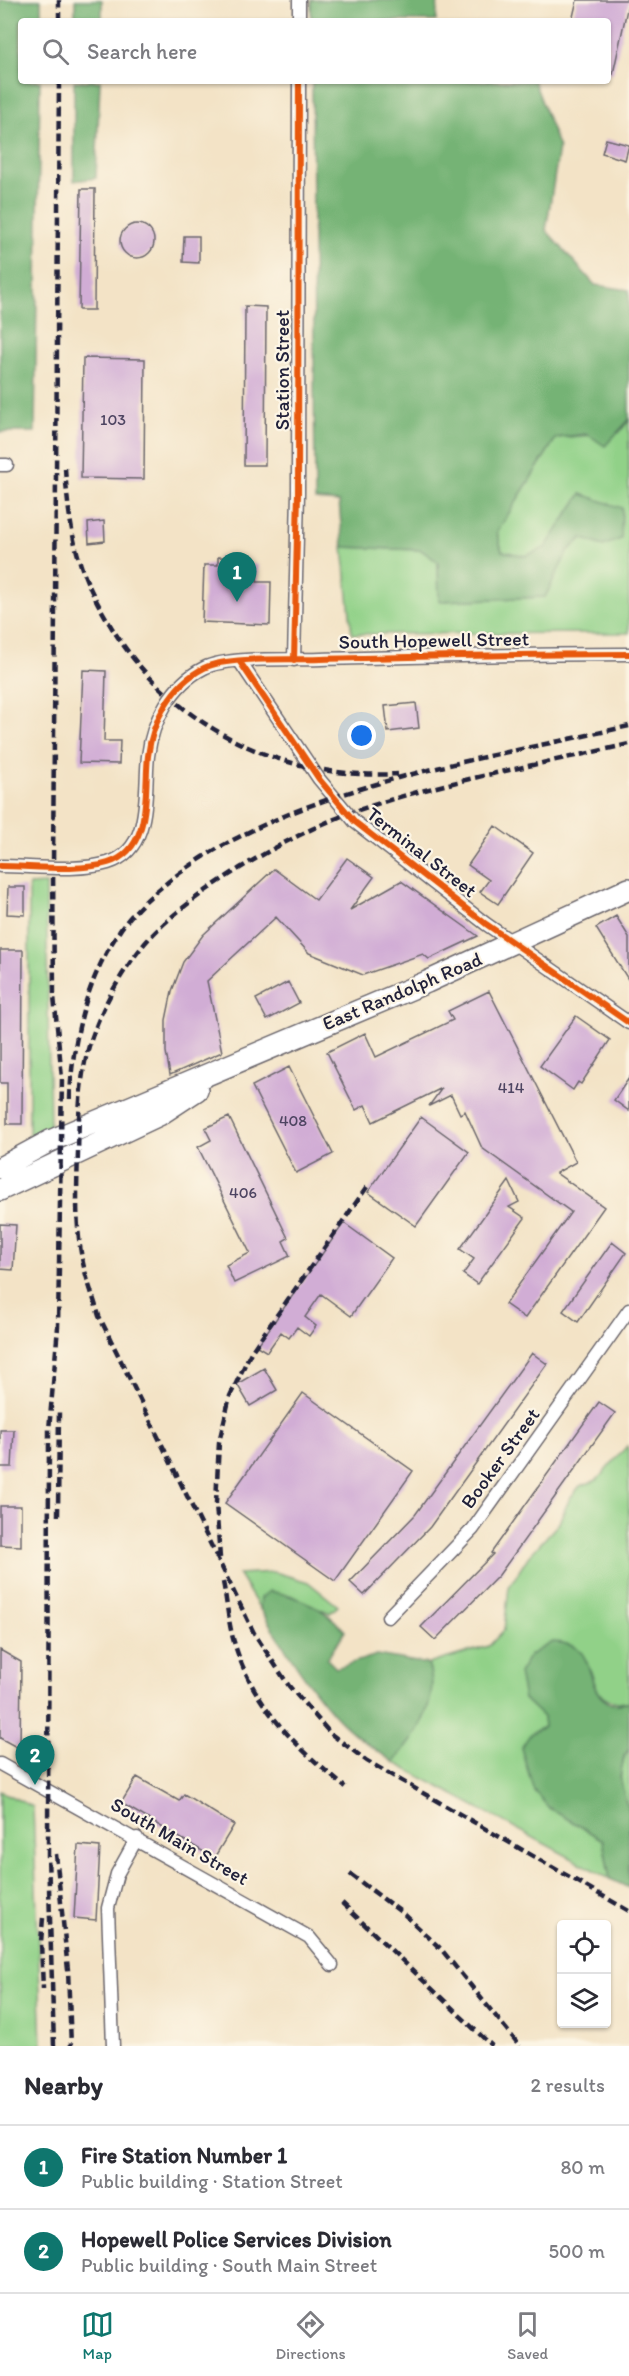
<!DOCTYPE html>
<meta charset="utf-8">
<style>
body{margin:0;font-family:Itim,sans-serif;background:#f7f7f7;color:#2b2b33}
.controls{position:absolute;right:18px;bottom:18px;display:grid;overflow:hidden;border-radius:6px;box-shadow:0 2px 4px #0004}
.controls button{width:54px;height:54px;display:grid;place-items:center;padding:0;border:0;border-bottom:2px solid #e1e1e2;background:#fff;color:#2b2b33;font:30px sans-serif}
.you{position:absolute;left:362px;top:736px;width:21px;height:21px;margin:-15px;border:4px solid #fff;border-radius:50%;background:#1a73e8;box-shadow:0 0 0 9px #1a73e833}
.badge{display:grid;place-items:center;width:39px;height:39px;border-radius:50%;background:#0f766e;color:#fff;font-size:20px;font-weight:700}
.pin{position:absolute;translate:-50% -50px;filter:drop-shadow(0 2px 3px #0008)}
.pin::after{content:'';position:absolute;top:32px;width:21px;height:18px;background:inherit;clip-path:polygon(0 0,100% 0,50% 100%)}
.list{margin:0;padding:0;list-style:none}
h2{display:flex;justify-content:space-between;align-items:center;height:78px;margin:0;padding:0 24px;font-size:26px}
h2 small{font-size:20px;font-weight:400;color:#7c7c81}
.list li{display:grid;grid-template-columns:39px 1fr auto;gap:18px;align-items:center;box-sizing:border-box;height:84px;padding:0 24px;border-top:2px solid #e1e1e2}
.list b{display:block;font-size:22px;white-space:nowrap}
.list p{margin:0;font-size:20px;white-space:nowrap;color:#7c7c81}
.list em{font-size:20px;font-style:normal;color:#7c7c81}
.icon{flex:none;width:33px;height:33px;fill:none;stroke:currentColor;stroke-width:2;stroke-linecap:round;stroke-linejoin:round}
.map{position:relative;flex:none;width:629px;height:2046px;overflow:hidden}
.search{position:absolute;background:#fff;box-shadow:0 2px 4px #0004;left:18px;right:18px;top:18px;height:66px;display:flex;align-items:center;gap:15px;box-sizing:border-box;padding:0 21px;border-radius:6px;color:#7c7c81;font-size:22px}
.sheet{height:246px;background:#fff}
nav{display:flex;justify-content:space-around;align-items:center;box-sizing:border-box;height:84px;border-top:2px solid #e1e1e2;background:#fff;font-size:16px;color:#7c7c81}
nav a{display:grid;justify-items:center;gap:3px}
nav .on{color:#0f766e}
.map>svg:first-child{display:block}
.green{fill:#91d188;stroke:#5a7a62;stroke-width:1.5}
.forest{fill:#74b374;stroke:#4b6a58;stroke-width:1.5}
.building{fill:#d1add5}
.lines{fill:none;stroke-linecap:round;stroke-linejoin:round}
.street-casing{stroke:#6b666c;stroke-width:15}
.highway-casing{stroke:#6b666c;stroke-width:24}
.street{stroke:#fff;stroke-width:12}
.highway{stroke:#fff;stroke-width:21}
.rail{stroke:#22223b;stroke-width:4.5;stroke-dasharray:9 4.5;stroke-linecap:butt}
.cycleway-casing{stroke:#fcf5e5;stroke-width:10}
.cycleway{stroke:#e8590c;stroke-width:6}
.labels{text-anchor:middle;stroke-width:4.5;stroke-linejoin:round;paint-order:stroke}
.number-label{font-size:16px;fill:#4e4562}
.street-label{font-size:20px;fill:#22223b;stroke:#fcf5e5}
</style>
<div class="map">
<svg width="629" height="2046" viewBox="0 0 629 2046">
<rect width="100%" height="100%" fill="#fcf5e5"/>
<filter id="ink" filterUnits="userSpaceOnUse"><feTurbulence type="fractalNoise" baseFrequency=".0167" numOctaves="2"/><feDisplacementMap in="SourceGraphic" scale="12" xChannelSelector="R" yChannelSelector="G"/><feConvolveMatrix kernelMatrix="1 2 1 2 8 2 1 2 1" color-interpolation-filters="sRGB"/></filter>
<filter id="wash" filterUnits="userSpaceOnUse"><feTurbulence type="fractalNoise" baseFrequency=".008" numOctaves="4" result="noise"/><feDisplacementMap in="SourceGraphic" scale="24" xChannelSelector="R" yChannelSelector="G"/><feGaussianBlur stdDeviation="1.35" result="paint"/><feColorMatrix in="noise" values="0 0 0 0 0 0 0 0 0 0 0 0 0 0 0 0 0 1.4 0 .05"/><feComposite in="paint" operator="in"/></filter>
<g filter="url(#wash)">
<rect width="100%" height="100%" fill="#f3e3c6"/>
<!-- green -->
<path class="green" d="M 629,420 L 629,633 L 352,634 L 343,547 L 421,550 L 438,562 L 439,601 L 545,597 L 568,551 L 582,538 L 603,546 L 581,494 L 546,548 L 525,556 L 502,551 L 497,532 L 556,438 L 619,433 Z
M 46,884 L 50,1130 L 29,1141 L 29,885 Z
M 627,1446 L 629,1455 L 629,1703 C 599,1702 599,1696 590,1669 L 524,1699 L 543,1717 L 544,1727 L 531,1733 L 549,1808 L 603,1840 L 610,1879 L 393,1762 C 417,1737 441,1699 428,1664 L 489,1646 L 504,1630 L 509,1587 L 528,1557 L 558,1524 L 570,1498 L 580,1486 L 597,1480 Z
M 275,1572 L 308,1582 L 338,1606 L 330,1613 L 290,1595 L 261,1598 L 260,1609 L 238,1574 Z
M 629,1749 L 629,1815 C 620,1794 616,1768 629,1749 Z
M 0,1791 L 33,1807 L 42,2046 L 0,2046 Z"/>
<!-- forest -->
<path class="forest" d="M 0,0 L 41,0 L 41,21 L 21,21 L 21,81 L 40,81 L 35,432 L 0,432 Z
M 75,0 L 102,0 L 102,21 L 75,21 Z
M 311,0 L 438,0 L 436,21 L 311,21 Z
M 74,81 L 100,81 L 96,178 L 74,181 Z
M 312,81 L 534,81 L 559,148 L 546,230 L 595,285 L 629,290 L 629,420 L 605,446 L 587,434 L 556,438 L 497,532 L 502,551 L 525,556 L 545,548 L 581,494 L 622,508 L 621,539 L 603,546 L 582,538 L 568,551 L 545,597 L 439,601 L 438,562 L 421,550 L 343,547 L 339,502 L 315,500 Z
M 269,1591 C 299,1596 325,1608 345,1631 L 327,1659 L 336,1668 L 377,1655 L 428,1664 C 441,1699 417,1737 393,1762 C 372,1747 349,1732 332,1712 C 304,1681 283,1644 260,1609 L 261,1598 Z
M 552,1642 C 604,1643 579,1689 610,1703 C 615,1705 623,1703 629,1703 L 629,1749 L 624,1756 L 620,1777 L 629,1815 L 629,1888 L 610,1879 L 603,1840 L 549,1808 L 534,1791 L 521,1748 L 531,1733 L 544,1727 L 543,1717 L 524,1699 L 519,1673 L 530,1655 Z"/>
<g id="blocks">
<!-- building -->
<path class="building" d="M 577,0 L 629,0 L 613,74 L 608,73 L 608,21 L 572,21 Z
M 606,139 L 629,145 L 625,160 L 602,153 Z
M 81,189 L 95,189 L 94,310 L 79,310 Z
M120 241a17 17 0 1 1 34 0a17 17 0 1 1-34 0Z
M 184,236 L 199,236 L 199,263 L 183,262 Z
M 245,306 L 266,307 L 265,465 L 244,465 Z
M 83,358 L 145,359 L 144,479 L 81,478 Z
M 104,521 L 105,541 L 89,543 L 88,523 Z
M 218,557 L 244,558 L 244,564 L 258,565 L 257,582 L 271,582 L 270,625 L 202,622 L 204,565 L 218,565 Z
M 83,670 L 106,671 L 104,741 L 120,741 L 119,764 L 79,763 Z
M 416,703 L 419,728 L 388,732 L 385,706 Z
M 495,826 L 533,853 L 498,904 L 480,892 L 489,880 L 468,865 Z
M 347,858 L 374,877 L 350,910 L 401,881 L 478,936 L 429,959 L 423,954 L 363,975 L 309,953 L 276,917 L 207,981 L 222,1052 L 170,1075 L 166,1052 L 166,1020 L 172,991 L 183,962 L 203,935 L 274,869 L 316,900 Z
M 8,887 L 25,887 L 25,915 L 7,914 Z
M 616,916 L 629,937 L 629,981 L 596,928 Z
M 0,950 L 23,950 L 22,1124 L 7,1124 L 7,1083 L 0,1083 Z
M 288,982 L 299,1003 L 267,1020 L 256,999 Z
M 489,991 L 576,1162 L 556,1173 L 604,1207 L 525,1318 L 505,1304 L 571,1212 L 482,1148 L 465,1111 L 460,1114 L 451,1095 L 429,1106 L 442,1088 L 373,1122 L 365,1105 L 356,1110 L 327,1052 L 365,1033 L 376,1057 L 453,1020 L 448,1011 Z
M 576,1016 L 610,1040 L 581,1084 L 578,1082 L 573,1090 L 540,1066 Z
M 289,1067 L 333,1154 L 296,1173 L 252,1086 Z
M 629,1078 L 629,1111 L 614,1100 Z
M 229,1117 L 288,1238 L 283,1241 L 290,1256 L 234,1283 L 226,1265 L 250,1253 L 198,1147 L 211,1140 L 205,1128 Z
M 421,1117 L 469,1152 L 416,1226 L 368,1192 Z
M 509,1181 L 519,1202 L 509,1207 L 525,1218 L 477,1284 L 463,1274 L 474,1259 L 460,1249 Z
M 344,1223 L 392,1258 L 351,1316 L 321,1294 L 305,1317 L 316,1326 L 309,1336 L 297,1327 L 289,1338 L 281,1332 L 267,1352 L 257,1346 Z
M 0,1224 L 16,1225 L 13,1270 L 0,1269 Z
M 612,1242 L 626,1253 L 578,1322 L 563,1311 Z
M 532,1353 L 547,1364 L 430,1527 L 364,1595 L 350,1582 L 415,1515 Z
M 264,1368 L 277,1390 L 250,1406 L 237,1384 Z
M 303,1393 L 413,1471 L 335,1581 L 225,1503 Z
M 599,1402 L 615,1413 L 499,1575 L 435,1640 L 421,1627 L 493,1554 L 491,1553 Z
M 0,1430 L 14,1430 L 12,1467 L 0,1467 Z
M 0,1506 L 21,1506 L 21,1546 L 0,1545 Z
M 0,1650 L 21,1662 L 20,1749 L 0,1738 Z
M 137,1777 L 179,1801 L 184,1794 L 234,1825 L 214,1858 L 121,1803 Z
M 78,1845 L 100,1847 L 96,1920 L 74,1918 Z"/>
</g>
</g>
<g filter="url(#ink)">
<use href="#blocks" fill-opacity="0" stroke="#6b666c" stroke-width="1.5"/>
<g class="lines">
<defs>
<path id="street" d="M 299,21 L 299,0
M 0,465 L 7,465
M 294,660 L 298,493 L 299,81
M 240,662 L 319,779 L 355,822 L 486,924 L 629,1023
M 0,866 C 32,866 78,872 108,863 C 153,849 144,791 148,756 C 152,721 172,684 204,668 C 229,656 292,660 321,659 C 424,657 526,654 629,654
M 388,1617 L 473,1529 L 629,1310
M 0,1764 L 309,1937 L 332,1965
M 113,2046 L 108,1908 L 117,1874 L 137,1838"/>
<path id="highway" d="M 0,1168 L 50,1141 L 427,982 L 629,889
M 0,1190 L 159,1115 L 197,1090"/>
</defs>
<!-- street casing -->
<use href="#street" class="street-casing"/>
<!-- highway casing -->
<use href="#highway" class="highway-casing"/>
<!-- street -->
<use href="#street" class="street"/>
<!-- highway -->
<use href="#highway" class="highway"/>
<!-- rail -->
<path class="rail" d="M 59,21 L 59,0
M 65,468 C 67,499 70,529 79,559 C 86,584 99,606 112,628 C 173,727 283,781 398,774
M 629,744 C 539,765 436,782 350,813 C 289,835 181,897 141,948 C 118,977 100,1011 89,1046 C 79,1080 79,1117 78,1152 C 77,1188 75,1227 83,1263 C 87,1281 94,1299 99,1316 L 254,1633 L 289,1686 L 331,1734 L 367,1761 L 629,1911
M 70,1099 C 72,1041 86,980 119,932 C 134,909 156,891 177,875 C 301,784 480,760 629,726
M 58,1516 L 59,1408
M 220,1558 L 216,1503 L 219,1442 L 230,1396 L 251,1352 L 367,1187
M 223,1582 C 227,1601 228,1622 234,1642 C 253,1706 295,1746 345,1787
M 56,1854 L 68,1970 L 71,2046
M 350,1874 L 405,1915 L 441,1949 L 520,2046
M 342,1903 L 492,2046
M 43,1918 L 41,1942 L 43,1989
M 54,2046 L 48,1855 L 49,1430 L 58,1327 L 62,1078 L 54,996 L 53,866 L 59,81"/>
<defs>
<path id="cycleway" d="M 294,660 L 298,493 L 299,81
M 240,662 L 319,779 L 355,822 L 486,924 L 629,1023
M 0,866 C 32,866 78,872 108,863 C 153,849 144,791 148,756 C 152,721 172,684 204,668 C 229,656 292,660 321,659 C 424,657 526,654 629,654"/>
</defs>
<!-- cycleway casing -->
<use href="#cycleway" class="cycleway-casing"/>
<!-- cycleway -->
<use href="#cycleway" class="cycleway"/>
</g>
</g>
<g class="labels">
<!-- number labels -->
<g class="number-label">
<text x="113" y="425">103</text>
<text x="511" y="1093">414</text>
<text x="293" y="1126">408</text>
<text x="243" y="1198">406</text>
</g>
<!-- street labels -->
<g class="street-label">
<text transform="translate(282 370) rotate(-90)" y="7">Station Street</text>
<text transform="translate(434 640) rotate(-1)" y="7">South Hopewell Street</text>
<text transform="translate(422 852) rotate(38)" y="7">Terminal Street</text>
<text transform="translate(402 991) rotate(-23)" y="7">East Randolph Road</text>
<text transform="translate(500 1458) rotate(-54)" y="7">Booker Street</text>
<text transform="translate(180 1841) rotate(30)" y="7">South Main Street</text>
</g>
</g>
</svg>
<div class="controls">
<button><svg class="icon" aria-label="locate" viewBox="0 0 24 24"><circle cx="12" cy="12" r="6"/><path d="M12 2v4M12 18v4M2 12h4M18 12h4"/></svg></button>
<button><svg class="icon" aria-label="layers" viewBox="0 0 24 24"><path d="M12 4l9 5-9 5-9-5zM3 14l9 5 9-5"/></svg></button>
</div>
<div class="you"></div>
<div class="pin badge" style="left:237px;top:602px">1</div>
<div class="pin badge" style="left:35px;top:1785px">2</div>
<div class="search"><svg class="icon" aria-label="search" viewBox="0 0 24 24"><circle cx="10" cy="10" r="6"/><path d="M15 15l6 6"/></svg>Search here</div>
</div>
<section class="sheet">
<h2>Nearby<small>2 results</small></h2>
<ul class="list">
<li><span class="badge">1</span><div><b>Fire Station Number 1</b><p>Public building · Station Street</p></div><em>80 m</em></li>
<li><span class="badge">2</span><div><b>Hopewell Police Services Division</b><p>Public building · South Main Street</p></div><em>500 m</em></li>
</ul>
</section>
<nav>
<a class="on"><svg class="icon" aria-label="map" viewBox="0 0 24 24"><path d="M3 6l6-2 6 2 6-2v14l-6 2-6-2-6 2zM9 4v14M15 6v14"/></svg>Map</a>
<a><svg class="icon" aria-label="directions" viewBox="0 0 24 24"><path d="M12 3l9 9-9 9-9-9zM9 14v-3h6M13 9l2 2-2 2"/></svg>Directions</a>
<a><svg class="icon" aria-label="saved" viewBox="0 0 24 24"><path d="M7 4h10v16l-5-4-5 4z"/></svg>Saved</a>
</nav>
